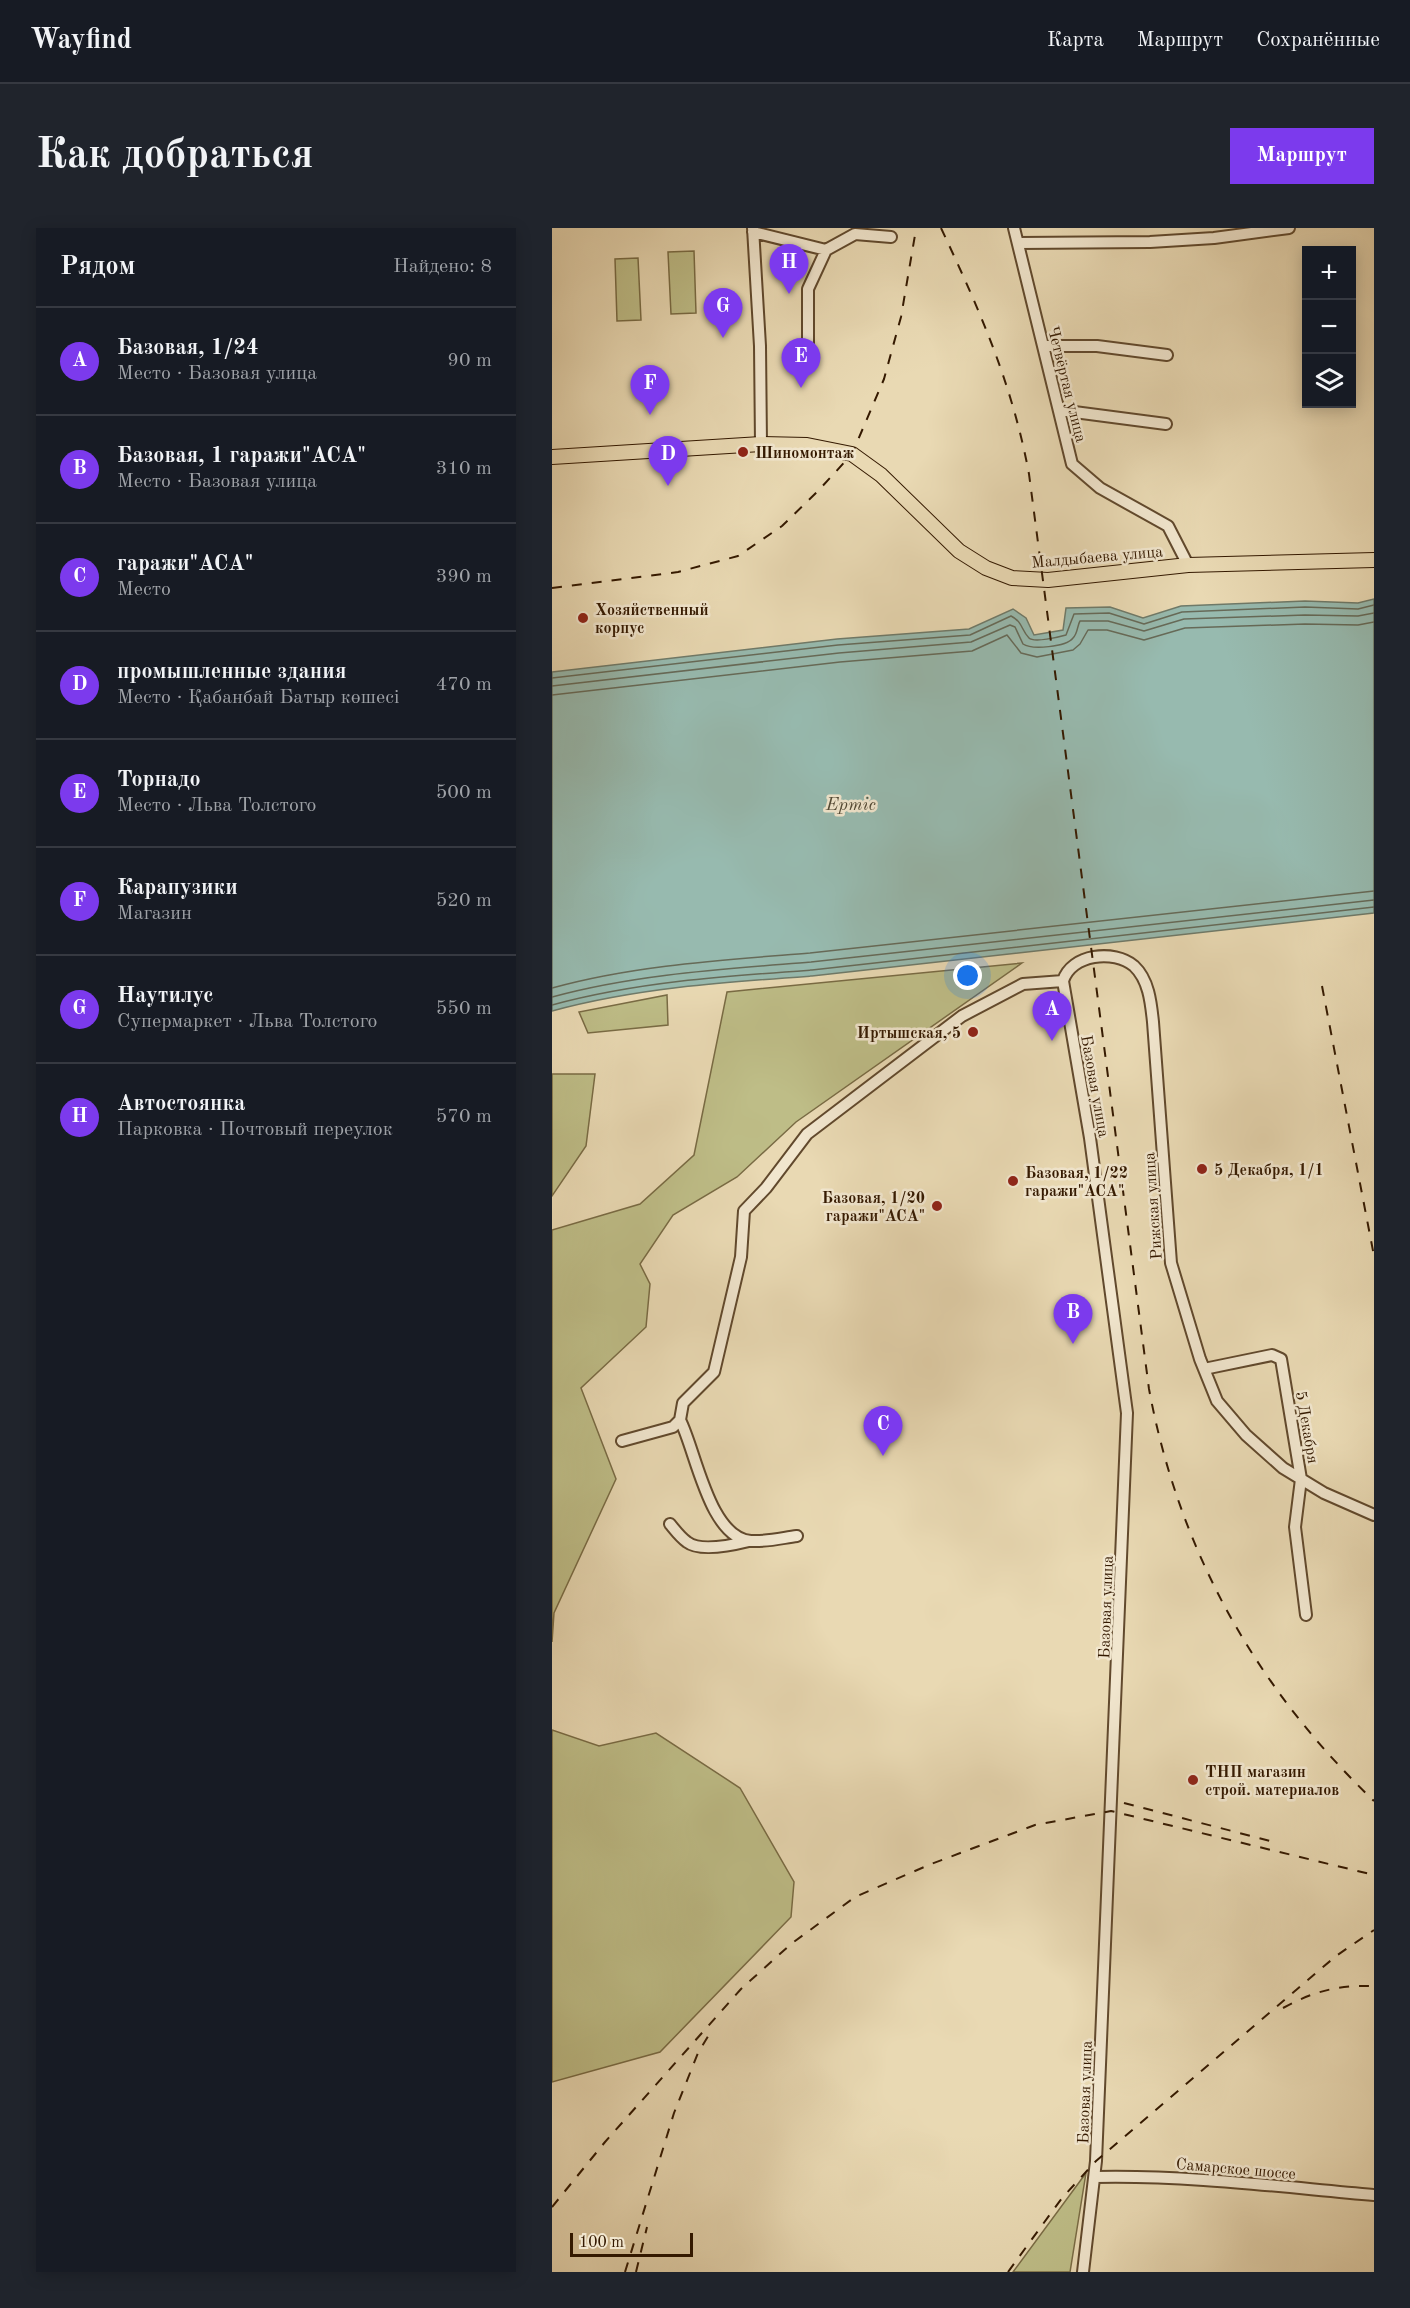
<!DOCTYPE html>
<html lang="ru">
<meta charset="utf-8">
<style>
body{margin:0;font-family:"Old Standard TT",serif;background:#20242c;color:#f1f3f6}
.controls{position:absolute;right:18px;top:18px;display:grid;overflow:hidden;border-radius:0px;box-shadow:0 3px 15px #0003}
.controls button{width:54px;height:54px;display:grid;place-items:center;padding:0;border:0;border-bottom:2px solid #363941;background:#171b24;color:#f1f3f6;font:30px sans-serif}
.scale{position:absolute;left:18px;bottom:15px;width:123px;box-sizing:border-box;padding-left:6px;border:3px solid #341900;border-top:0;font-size:16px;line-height:21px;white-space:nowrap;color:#341900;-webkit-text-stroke:4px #f1e6ce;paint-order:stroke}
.you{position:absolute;left:416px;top:748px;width:21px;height:21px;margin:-15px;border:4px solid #fff;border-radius:50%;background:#1a73e8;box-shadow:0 0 0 9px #1a73e833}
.badge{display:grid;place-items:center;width:39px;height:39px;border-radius:50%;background:#7c3aed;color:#fff;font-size:20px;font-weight:700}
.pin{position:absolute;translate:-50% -50px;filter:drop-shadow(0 2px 3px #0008)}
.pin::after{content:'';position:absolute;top:32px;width:21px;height:18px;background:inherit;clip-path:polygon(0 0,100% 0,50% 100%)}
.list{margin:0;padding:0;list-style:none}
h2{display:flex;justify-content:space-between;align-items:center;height:78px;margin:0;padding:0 24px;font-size:26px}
h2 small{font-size:20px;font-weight:400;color:#9ea1a6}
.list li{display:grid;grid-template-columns:39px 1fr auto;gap:18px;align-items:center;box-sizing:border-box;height:108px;padding:0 24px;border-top:2px solid #363941}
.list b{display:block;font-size:22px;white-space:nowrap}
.list p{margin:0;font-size:20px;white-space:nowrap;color:#9ea1a6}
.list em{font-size:20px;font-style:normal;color:#9ea1a6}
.icon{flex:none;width:33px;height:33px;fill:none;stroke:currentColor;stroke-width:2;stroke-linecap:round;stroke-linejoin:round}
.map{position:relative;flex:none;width:822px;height:2044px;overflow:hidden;border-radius:0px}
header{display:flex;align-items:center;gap:36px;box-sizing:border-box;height:84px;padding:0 30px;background:#171b24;border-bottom:2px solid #363941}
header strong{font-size:28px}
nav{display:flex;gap:33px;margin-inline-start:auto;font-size:21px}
.intro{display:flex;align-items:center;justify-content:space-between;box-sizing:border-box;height:144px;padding:0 36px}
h1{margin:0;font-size:42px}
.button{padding:15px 27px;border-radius:0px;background:#7c3aed;color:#fff;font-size:21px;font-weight:700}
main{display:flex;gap:36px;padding:0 36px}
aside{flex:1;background:#171b24;border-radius:0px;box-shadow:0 3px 15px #0003}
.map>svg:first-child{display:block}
.green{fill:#bebd87;stroke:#796b44;stroke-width:1.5}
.water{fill:#97baaf;stroke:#6f7a69;stroke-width:1.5}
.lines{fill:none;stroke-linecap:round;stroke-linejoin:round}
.shore{stroke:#666a58;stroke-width:1.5}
.minor-casing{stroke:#61492d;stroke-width:14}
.major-casing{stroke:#341900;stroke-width:16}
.minor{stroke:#f1e6ce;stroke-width:10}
.major{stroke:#e9d9b3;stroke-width:14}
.rail{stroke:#341900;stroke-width:2;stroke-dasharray:10 10;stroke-linecap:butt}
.poi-dot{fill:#8f2418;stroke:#f1e6ce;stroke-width:2}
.labels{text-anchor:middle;stroke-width:5;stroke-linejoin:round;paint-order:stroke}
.street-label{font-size:16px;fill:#341900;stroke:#f1e6ce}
.poi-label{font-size:16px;font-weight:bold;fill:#341900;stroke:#f1e6ce;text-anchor:start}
.water-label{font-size:18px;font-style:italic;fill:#524935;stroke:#f1e6ce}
</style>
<header>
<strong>Wayfind</strong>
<nav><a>Карта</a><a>Маршрут</a><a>Сохранённые</a></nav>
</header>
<div class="intro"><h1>Как добраться</h1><a class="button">Маршрут</a></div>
<main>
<aside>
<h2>Рядом<small>Найдено: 8</small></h2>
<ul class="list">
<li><span class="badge">A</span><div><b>Базовая, 1/24</b><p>Место · Базовая улица</p></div><em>90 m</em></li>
<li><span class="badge">B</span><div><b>Базовая, 1 гаражи&quot;ACА&quot;</b><p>Место · Базовая улица</p></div><em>310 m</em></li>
<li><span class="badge">C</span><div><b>гаражи&quot;ACА&quot;</b><p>Место</p></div><em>390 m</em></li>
<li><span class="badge">D</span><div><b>промышленные здания</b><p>Место · Қабанбай Батыр көшесі</p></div><em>470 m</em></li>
<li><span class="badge">E</span><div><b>Торнадо</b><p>Место · Льва Толстого</p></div><em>500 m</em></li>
<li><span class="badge">F</span><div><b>Карапузики</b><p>Магазин</p></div><em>520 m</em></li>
<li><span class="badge">G</span><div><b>Наутилус</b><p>Супермаркет · Льва Толстого</p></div><em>550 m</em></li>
<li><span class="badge">H</span><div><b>Автостоянка</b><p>Парковка · Почтовый переулок</p></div><em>570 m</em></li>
</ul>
</aside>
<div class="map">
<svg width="822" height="2044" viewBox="0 0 822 2044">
<rect width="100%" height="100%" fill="#e9d9b3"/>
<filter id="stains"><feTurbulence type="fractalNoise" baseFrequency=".00333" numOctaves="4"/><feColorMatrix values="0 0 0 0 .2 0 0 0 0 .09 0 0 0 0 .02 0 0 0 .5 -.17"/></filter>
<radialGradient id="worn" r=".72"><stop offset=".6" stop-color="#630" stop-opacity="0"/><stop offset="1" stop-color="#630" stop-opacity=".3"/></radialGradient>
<!-- green -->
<path class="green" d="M 142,23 L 144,85 L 119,86 L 116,24 Z
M 86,30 L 89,92 L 65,93 L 63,31 Z
M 470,735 L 244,894 L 185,949 L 121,987 L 88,1036 L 98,1056 L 94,1099 L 29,1160 L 64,1251 L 2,1385 L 0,1414 L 0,1002 L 88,976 L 142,927 L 175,764 Z
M 115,767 L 116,797 L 36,805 L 27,784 Z
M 0,846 L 43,846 L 34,918 L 0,968 Z
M 0,1502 L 47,1518 L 104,1505 L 188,1560 L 242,1654 L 239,1689 L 108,1824 L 0,1854 Z
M 534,1945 L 518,2044 L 461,2044 Z"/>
<!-- water -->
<path class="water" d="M 822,371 L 822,685 L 260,748 C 173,754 84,760 0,783 L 0,444 L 285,411 L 417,401 L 461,381 L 474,390 L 482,407 L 511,402 L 514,380 L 558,379 L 591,390 L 629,378 L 753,373 L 806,375 Z"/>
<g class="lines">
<!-- shore -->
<path class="shore" d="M 0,450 L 286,417 L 418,407 L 459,388 C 471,394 469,402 477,410 C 482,415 507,409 514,407 L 522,386 L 557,385 L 592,396 L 630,384 L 753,379 L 806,381 L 822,377
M 0,458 L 287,425 L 419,414 L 458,397 L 463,399 L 471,416 C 480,422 514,419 521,410 C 526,405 525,398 528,393 L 556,393 L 592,403 L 632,391 L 753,387 L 806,388 L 822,385
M 0,467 L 288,434 L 420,423 L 455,407 L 469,425 L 485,429 L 521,422 L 528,416 L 536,402 L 555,402 L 592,412 L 633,400 L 753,396 L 806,397 L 822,394
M 0,760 C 83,737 172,732 258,725 L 822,663
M 0,769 C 84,746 173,741 259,734 L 822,672
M 0,777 C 84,754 173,748 260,742 L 822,679"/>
<defs>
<path id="minor" d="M 201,0 L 208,118 L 209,216
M 462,0 L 520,236 L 548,260 L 616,298 L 636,337
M 201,4 L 274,22 L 303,6 L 339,9
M 467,15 L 598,14 L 662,10 L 737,0
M 256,115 L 256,61 L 274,22
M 491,118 L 545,118 L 615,127
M 507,182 L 614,196
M 652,1141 L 720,1127 L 729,1131 L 749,1251 L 743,1299 L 754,1387
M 128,1192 C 144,1223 157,1310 199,1313 C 214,1314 230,1310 245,1308
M 70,1213 L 121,1199 L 128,1192 L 131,1175 L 162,1144 L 189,1029 L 192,983 L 214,960 L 255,906 L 410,788 L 471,756 L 511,753
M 118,1296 C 123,1302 128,1309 135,1314 C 148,1324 181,1317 197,1313
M 543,1949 C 637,1947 729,1959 822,1967
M 531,2044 L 544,1933 L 575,1185 L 538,910 L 511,753 C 519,726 562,721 582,738 C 597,752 599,775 601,794 L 619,1035 L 648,1131 L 665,1173 L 694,1207 L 731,1240 L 772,1265 L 822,1287"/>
<path id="major" d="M 0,229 L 209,216 L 255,217 L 300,226 L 329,247 L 407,323 L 434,340 L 460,350 L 496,352 L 636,337 L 822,332"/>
</defs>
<!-- minor casing -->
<use href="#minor" class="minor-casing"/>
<!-- major casing -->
<use href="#major" class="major-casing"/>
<!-- minor -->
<use href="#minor" class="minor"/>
<!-- major -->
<use href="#major" class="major"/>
<!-- rail -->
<path class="rail" d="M 389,0 C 428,83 460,155 477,246 L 597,1161 C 627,1323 704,1460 822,1573
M 0,360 L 126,344 L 186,328 L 230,298 L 266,263 L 300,226 L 332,151 L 349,89 L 363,7 L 361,0
M 770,758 L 822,1028
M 572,1575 L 726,1615
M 731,1780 C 762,1763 786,1757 822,1758
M 0,1979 L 53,1914 L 189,1761 L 239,1716 L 303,1669 L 379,1636 L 483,1597 L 559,1583 L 822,1647
M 73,2044 L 122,1885 L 146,1825 L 158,1805
M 84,2044 L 95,1999
M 456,2044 L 510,1970 L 544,1933 L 784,1728 L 822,1702"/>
</g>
<!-- markers -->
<g class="poi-dot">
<circle cx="191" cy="224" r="6"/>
<circle cx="31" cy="390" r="6"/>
<circle cx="421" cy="804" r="6"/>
<circle cx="650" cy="941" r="6"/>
<circle cx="461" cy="953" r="6"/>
<circle cx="385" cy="978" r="6"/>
<circle cx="641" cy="1552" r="6"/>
</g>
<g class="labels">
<!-- street labels -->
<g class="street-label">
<text transform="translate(516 156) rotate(76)" y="6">Четвёртая улица</text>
<text transform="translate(545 328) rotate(-5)" y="6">Малдыбаева улица</text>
<text transform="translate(544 858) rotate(80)" y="6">Базовая улица</text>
<text transform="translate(600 978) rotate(-94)" y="6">Рижская улица</text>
<text transform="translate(756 1199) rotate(80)" y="6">5 Декабря</text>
<text transform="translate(553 1379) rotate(-88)" y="6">Базовая улица</text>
<text transform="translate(532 1864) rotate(-88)" y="6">Базовая улица</text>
<text transform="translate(684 1940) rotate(5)" y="6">Самарское шоссе</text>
</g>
<!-- poi labels -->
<g class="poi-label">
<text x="203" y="230">Шиномонтаж</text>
<text x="43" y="387">Хозяйственный<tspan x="43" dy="18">корпус</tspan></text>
<text x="409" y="810" text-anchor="end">Иртышская, 5</text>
<text x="662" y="947">5 Декабря, 1/1</text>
<text x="473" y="950">Базовая, 1/22<tspan x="473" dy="18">гаражи"ACА"</tspan></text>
<text x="373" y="975" text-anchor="end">Базовая, 1/20<tspan x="373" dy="18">гаражи"ACА"</tspan></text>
<text x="653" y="1549">ТНП магазин<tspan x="653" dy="18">строй. материалов</tspan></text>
</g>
<!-- water labels -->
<g class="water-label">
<text x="299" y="582">Ертіс</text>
</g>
</g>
<rect width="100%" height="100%" filter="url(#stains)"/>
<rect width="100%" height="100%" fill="url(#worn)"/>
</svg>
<div class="controls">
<button>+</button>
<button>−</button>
<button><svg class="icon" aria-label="layers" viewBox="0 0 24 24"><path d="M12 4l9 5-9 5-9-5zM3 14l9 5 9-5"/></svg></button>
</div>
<div class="scale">100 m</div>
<div class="you"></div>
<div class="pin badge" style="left:500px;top:813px">A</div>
<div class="pin badge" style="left:521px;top:1116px">B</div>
<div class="pin badge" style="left:331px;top:1228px">C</div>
<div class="pin badge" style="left:116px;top:258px">D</div>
<div class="pin badge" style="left:249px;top:160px">E</div>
<div class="pin badge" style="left:98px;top:187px">F</div>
<div class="pin badge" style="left:171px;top:110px">G</div>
<div class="pin badge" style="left:237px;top:66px">H</div>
</div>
</main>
